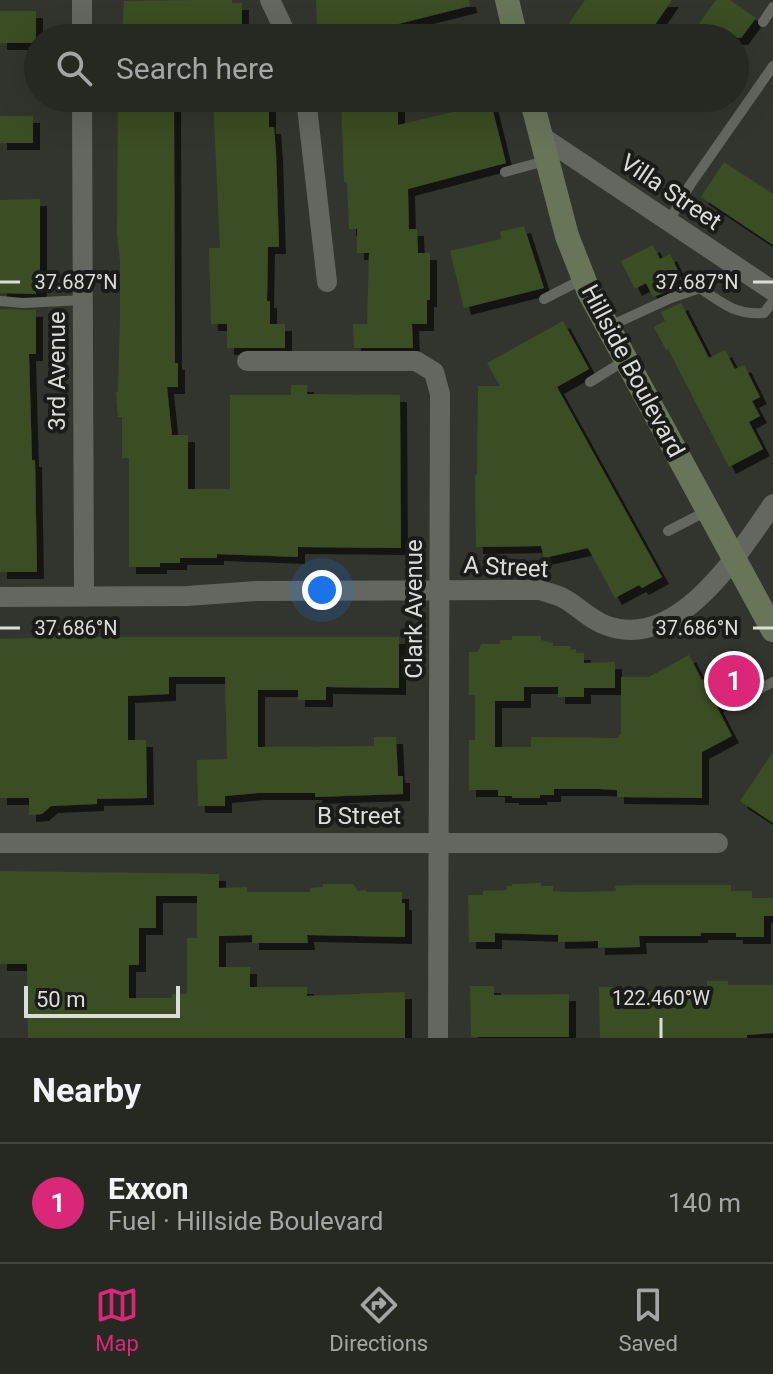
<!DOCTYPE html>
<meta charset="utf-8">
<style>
body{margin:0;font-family:Roboto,sans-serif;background:#32342f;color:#f1f3f6}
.scale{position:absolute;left:24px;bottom:20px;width:156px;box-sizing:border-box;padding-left:8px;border:4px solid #dbddd9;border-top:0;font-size:22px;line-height:28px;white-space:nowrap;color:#dbddd9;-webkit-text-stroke:6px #1b1c19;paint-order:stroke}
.you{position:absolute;left:322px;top:590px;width:28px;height:28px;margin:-20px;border:6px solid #fff;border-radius:50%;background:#1a73e8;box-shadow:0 0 0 12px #1a73e833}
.badge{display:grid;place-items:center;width:52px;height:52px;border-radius:50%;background:#db2777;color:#fff;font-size:26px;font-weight:700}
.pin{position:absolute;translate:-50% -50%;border:4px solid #fff;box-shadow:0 2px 8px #0006}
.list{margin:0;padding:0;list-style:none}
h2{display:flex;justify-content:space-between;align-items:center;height:104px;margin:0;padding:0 32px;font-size:34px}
h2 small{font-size:26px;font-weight:400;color:#a4a6a5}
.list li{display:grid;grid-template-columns:52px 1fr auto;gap:24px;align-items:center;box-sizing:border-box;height:120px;padding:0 32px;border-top:2px solid #424440}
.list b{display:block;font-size:30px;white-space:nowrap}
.list p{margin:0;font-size:26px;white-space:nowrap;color:#a4a6a5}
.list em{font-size:26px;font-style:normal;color:#a4a6a5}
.icon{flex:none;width:44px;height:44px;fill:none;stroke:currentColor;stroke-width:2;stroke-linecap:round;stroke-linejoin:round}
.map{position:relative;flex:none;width:773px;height:1038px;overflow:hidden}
.search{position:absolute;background:#262822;box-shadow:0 8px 32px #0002;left:24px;right:24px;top:24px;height:88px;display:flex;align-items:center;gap:20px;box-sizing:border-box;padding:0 28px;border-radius:44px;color:#a4a6a5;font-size:30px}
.sheet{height:224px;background:#262822}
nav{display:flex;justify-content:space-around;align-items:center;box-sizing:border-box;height:112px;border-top:2px solid #424440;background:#262822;font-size:22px;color:#a4a6a5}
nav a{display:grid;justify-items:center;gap:4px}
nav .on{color:#db2777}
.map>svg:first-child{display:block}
.building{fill:#3b4d23;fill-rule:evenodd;filter:url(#shadow)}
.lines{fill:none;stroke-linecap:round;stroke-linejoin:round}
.lane{stroke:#63675f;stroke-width:10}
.street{stroke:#63675f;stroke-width:20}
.secondary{stroke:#697559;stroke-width:24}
.ticks{fill:none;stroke:#dbddd9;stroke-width:3}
.labels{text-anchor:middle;stroke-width:8;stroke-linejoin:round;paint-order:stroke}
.street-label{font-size:24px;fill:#dbddd9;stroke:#1b1c19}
.ticks-label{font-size:20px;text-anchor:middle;fill:#dbddd9;stroke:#1b1c19;stroke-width:8;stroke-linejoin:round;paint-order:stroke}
</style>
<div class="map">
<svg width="773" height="1038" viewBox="0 0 773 1038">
<defs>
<filter id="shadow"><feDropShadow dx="7" dy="7" stdDeviation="0" flood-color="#0009"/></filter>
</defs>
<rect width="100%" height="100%" fill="#32352e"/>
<!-- building -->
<path class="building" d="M 197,0 L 232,0 L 232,3 L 242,3 L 242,38 L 122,38 L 124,1 Z
M 316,0 L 469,0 L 470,6 L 378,29 L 379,38 L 322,38 L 322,26 L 317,26 Z
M 585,0 L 672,0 L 646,38 L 580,38 L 565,29 Z
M 716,0 L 730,0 L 756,18 L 741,38 L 689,38 Z
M 0,11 L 36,11 L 36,43 L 0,43 Z
M 118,98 L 174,98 L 175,363 L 178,363 L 178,387 L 167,387 L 172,435 L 188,435 L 188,489 L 230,489 L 230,395 L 291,395 L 291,385 L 307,385 L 307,394 L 400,395 L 401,548 L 298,547 L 298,557 L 217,554 L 217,558 L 180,558 L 180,563 L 160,563 L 160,567 L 129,567 L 129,458 L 122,458 L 122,417 L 118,417 L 116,392 L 118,392 L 120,314 L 120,261 L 117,234 Z
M 213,98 L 265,98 L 265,101 L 269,101 L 269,127 L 274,127 L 276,153 L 279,247 L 268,247 L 267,301 L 270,301 L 270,324 L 285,324 L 285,348 L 227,348 L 227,324 L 211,324 L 209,248 L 220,248 Z
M 341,98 L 393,98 L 393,105 L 398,105 L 398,125 L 491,103 L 506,163 L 408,189 L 409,229 L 417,229 L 418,253 L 430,253 L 430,300 L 427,300 L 427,324 L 412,324 L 413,348 L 354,348 L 353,324 L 367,324 L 369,253 L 357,253 L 357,229 L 349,229 L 347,182 L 344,182 Z
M 0,116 L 33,116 L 33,143 L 0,143 Z
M 724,162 L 773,194 L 773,245 L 701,197 Z
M 40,199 L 40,290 L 36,290 L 36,294 L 0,293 L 0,200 Z
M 524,226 L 544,288 L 464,308 L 450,251 L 501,239 L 500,232 Z
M 653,245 L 660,259 L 670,254 L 682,279 L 671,284 L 674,289 L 653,297 L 646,283 L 635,289 L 621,261 Z
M 681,303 L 709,358 L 725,350 L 735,369 L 744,365 L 760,397 L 752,401 L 760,416 L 749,422 L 763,449 L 729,467 L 668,349 L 666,350 L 654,327 L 665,321 L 661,312 Z
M 0,309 L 36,310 L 36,354 L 29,354 L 32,460 L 35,460 L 37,572 L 0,572 Z
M 563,321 L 589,369 L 557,387 L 662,577 L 642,588 L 639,585 L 615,598 L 588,548 L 544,558 L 541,546 L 476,547 L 475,475 L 477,475 L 478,386 L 500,386 L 487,363 Z
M 512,636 L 541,636 L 541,640 L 553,643 L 553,646 L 571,646 L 571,650 L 576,649 L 576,653 L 584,653 L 584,663 L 615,662 L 615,688 L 584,688 L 584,697 L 558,697 L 558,687 L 524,687 L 524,701 L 495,701 L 495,747 L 531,747 L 531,737 L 619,738 L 619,734 L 621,734 L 621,677 L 649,677 L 689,655 L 702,680 L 745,657 L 758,681 L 716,705 L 732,736 L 702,752 L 702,798 L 617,797 L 617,790 L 600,789 L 554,789 L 554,795 L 540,795 L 540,798 L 512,798 L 512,796 L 498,796 L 498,790 L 469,790 L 469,740 L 475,740 L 475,695 L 469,695 L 469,652 L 478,652 L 481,644 L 500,644 L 500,640 L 512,640 Z
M 66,637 L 399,637 L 399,688 L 326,687 L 326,700 L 298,700 L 298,690 L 258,690 L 258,747 L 374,746 L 374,737 L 396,737 L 398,776 L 403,776 L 403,794 L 315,797 L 315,793 L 258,793 L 225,796 L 225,806 L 198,806 L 197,760 L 227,759 L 225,677 L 169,677 L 169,694 L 128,696 L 128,740 L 146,740 L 147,798 L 97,799 L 97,804 L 51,806 L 42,814 L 29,815 L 29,798 L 0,798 L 0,639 Z
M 773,752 L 773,823 L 740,801 Z
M 0,871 L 219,874 L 219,888 L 247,887 L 247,892 L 310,892 L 310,888 L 323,887 L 323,884 L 353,884 L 358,891 L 366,890 L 366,892 L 402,892 L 402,903 L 405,903 L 405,937 L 307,935 L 308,943 L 252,943 L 252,935 L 219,936 L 219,967 L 250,967 L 250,987 L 307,987 L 307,996 L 405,992 L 405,1038 L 28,1038 L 27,964 L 0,964 ZM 156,896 L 197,896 L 197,938 L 187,938 L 187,994 L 172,994 L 172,998 L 129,998 L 129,965 L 139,965 L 139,928 L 156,928 Z
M 541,883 L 541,886 L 553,886 L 553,891 L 571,892 L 616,891 L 615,886 L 630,885 L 731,885 L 731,891 L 752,891 L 752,898 L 773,898 L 773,916 L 764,916 L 764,937 L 736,937 L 736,933 L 701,933 L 701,936 L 639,936 L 640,947 L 598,948 L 598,941 L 558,942 L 558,935 L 495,933 L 495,942 L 469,942 L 468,895 L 483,895 L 483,891 L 507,890 L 507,886 L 512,886 L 512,884 Z
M 707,981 L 728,981 L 728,985 L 773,985 L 773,1033 L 747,1035 L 747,1038 L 600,1038 L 599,987 L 642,987 L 642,991 L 707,991 Z
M 470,986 L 494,986 L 494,995 L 569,994 L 569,1037 L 471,1037 Z"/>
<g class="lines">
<!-- lane -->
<path class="lane" d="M 763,22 L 773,7
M 505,172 L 545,161
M 669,221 L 690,185 L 773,66
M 544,299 L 583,279
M 0,301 L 23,303 L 83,300
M 610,326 L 671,298 L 700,288 C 723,304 736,315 764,313 L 773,301
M 590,382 L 624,361
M 668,531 L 707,511
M 761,688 L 773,682"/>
<!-- street -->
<path class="street" d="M 82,0 L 82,38
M 270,0 L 288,38
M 82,98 L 84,596
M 306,98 L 327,282
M 541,136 L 773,291
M 247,361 L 416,361 L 434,372 L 440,394 L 438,1038
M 0,597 L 187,596 L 257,591 L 540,590 C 548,593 556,594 563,598 C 578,606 589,619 605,625 C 677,653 739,553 773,504
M 0,843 L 718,843"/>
<!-- secondary -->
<path class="secondary" d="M 507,0 L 516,38
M 531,98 L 567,236 L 589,292 L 773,630"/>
</g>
<!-- ticks -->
<path class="ticks" d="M 0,282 L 20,282M 753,282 L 773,282M 0,628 L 20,628M 753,628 L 773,628M 661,1018 L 661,1038"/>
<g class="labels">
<!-- street labels -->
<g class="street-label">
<text transform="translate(671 192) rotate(34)" y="8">Villa Street</text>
<text transform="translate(57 371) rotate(-90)" y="8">3rd Avenue</text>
<text transform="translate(633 371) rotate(62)" y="8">Hillside Boulevard</text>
<text transform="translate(506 567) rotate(3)" y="8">A Street</text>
<text transform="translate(414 609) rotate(-90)" y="8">Clark Avenue</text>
<text x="359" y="824">B Street</text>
</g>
</g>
<g class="ticks-label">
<text x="76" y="289">37.687°N</text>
<text x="697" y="289">37.687°N</text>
<text x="76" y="635">37.686°N</text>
<text x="697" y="635">37.686°N</text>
<text x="661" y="1005">122.460°W</text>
</g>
</svg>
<div class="scale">50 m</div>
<div class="you"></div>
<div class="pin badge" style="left:734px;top:681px">1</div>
<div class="search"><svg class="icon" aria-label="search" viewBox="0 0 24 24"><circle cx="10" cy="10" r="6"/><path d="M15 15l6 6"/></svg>Search here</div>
</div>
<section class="sheet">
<h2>Nearby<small></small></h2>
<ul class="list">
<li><span class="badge">1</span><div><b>Exxon</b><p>Fuel · Hillside Boulevard</p></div><em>140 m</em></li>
</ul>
</section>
<nav>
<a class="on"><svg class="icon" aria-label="map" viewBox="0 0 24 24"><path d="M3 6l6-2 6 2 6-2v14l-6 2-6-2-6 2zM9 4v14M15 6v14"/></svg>Map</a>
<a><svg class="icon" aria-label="directions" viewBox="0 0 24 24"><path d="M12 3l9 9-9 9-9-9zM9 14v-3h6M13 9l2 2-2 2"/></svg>Directions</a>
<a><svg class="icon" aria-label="saved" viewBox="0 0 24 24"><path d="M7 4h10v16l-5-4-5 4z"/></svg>Saved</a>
</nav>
